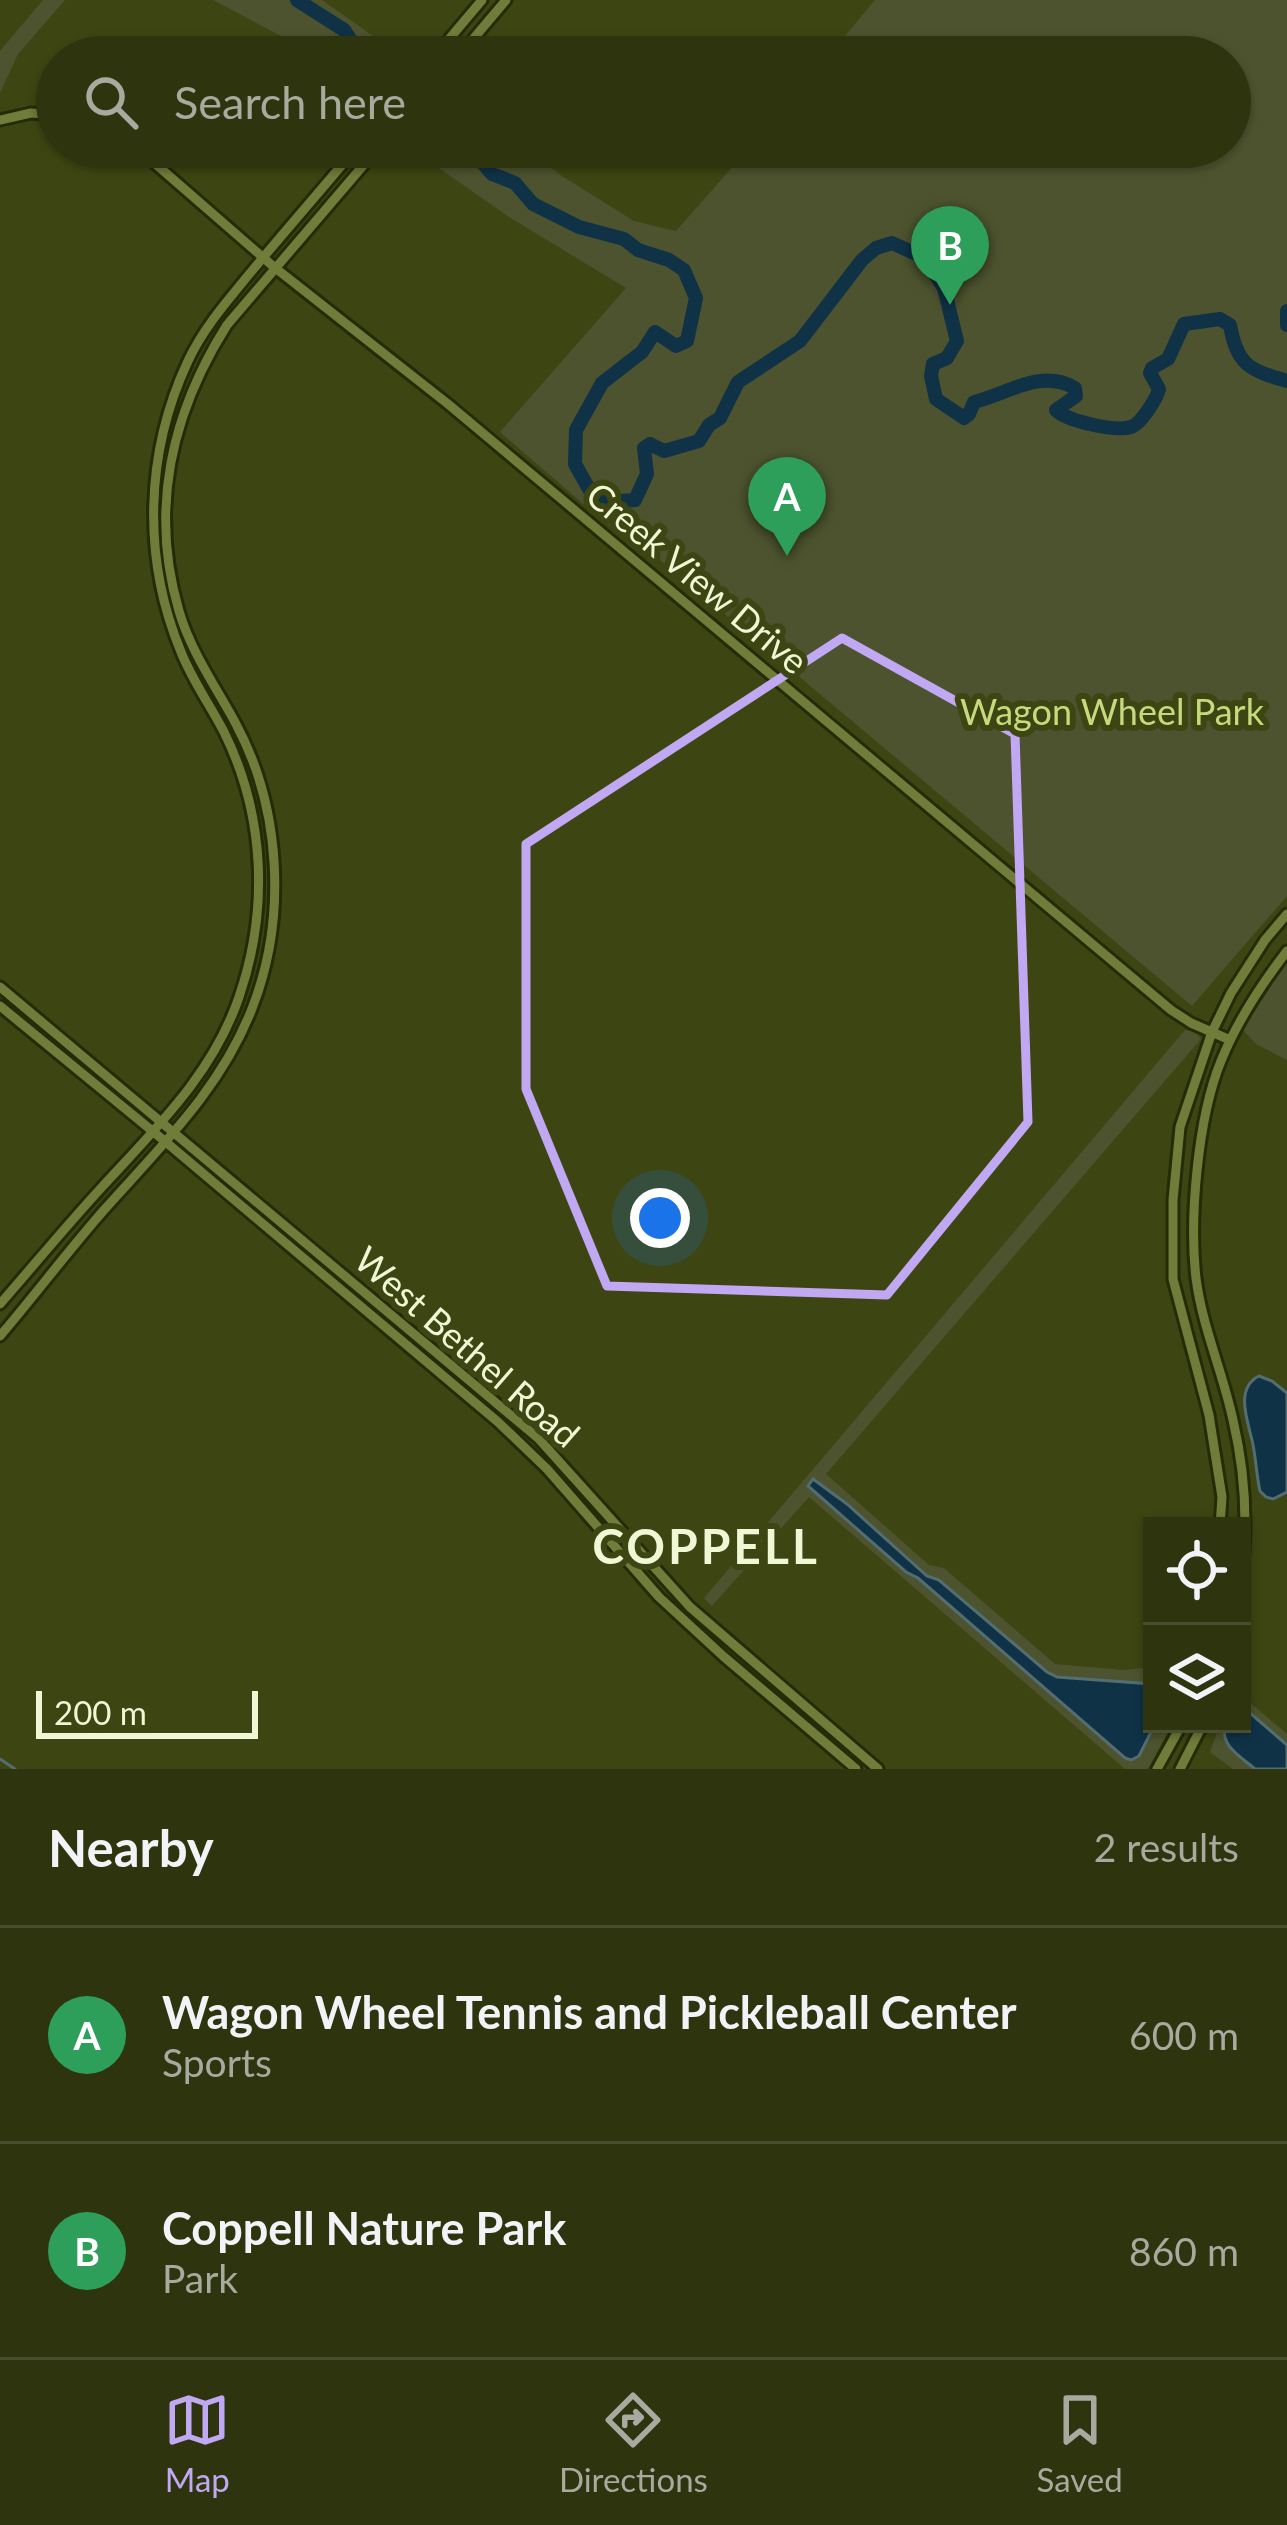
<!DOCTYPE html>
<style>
body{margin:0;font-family:Lato,sans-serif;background:#3a3f1c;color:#f1f3f6}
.controls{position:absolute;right:36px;bottom:36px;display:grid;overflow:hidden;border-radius:0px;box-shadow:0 3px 9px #0004}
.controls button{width:108px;height:108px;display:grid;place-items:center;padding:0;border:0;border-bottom:3px solid #494f2e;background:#2e340e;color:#f1f3f6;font:60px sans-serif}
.scale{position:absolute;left:36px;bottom:30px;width:222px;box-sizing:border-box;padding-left:12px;border:6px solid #eff7d4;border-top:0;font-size:33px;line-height:42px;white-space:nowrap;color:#eff7d4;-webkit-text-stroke:9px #3d4612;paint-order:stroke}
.you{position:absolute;left:660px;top:1218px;width:42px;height:42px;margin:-30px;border:9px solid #fff;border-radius:50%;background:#1a73e8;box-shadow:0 0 0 18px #1a73e833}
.badge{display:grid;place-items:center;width:78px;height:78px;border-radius:50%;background:#c0a8f3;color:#fff;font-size:39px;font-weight:700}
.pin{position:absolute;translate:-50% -99px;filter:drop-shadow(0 3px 6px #0008)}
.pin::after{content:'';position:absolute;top:63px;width:42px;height:36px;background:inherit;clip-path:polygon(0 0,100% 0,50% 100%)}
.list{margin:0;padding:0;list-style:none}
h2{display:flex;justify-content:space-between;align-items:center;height:156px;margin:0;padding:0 48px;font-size:51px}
h2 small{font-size:39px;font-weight:400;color:#a7aa9e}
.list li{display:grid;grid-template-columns:78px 1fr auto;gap:36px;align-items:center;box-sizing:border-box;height:216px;padding:0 48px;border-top:3px solid #494f2e}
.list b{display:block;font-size:45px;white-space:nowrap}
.list p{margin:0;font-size:39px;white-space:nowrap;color:#a7aa9e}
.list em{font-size:39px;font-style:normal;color:#a7aa9e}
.icon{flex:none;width:66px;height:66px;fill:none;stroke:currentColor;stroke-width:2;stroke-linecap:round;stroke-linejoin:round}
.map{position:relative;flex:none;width:1287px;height:1769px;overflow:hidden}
.search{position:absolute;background:#2e340e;box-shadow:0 3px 9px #0004;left:36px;right:36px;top:36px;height:132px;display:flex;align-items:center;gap:30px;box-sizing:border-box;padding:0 42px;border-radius:66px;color:#a7aa9e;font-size:45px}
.sheet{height:588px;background:#2e340e}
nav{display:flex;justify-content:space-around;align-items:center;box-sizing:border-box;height:168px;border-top:3px solid #494f2e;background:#2e340e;font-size:33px;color:#a7aa9e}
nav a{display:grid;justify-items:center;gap:6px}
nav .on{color:#c0a8f3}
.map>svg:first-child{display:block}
.green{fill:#4c532e}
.water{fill:#103247;stroke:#536d71;stroke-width:3}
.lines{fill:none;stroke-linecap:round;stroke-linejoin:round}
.stream{stroke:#536d71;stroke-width:3}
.river{stroke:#103247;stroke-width:14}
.tertiary-casing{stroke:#252b07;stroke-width:15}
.secondary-casing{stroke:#252b07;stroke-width:15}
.tertiary{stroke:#707d3a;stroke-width:9}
.secondary{stroke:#707d3a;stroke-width:9}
.marked{fill:none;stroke:#c0a8f3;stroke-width:9;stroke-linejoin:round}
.labels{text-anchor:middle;stroke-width:12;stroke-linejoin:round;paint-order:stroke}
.street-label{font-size:36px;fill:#eff7d4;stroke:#3d4612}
.park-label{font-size:36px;fill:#c6da7d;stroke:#3d4612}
.district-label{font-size:48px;font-weight:bold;letter-spacing:3px;fill:#eff7d4;stroke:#3d4612}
</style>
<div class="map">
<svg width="1287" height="1769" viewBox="0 0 1287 1769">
<rect width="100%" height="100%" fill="#3d4612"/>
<!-- green -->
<path class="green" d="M 43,0 L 65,0 L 18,54 L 0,93 L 0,51 Z
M 213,0 L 322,0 L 403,57 L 308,57 L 283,37 Z
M 875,0 L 1287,0 L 1287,896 L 1192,1006 L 660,560 L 603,521 L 500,432 L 626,288 L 509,217 L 426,159 L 388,147 L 524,147 L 562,176 L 634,221 L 676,231 L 750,147 L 1230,147 L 1230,57 L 827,57 Z
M 1287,963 L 1287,1060 L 1256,1044 L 1242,1029 L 1263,991 Z
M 1185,1030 L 1196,1032 L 1201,1039 L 826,1474 L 929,1565 L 944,1568 L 1055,1664 L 1124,1670 L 1152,1667 L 1152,1724 L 1172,1724 L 1148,1769 L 1125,1769 L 809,1497 L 712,1606 L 704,1598 Z
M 1242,1696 L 1287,1734 L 1287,1769 L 1233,1769 L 1210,1752 L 1220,1724 L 1242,1724 Z"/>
<!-- water -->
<path class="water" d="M 1259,1376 L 1272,1381 L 1287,1393 L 1287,1492 L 1273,1499 L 1266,1497 L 1260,1491 C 1256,1474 1256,1456 1252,1440 C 1247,1419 1235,1388 1259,1376 Z
M 813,1479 L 847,1504 L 927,1576 L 939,1580 L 1047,1672 L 1057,1677 L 1152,1684 L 1152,1724 L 1155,1724 L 1139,1756 L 1131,1760 L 1125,1758 L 918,1578 L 906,1572 L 808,1486 Z
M 1242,1710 L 1250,1713 L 1287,1745 L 1287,1769 L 1255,1769 C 1240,1756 1220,1746 1225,1725 L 1242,1724 Z"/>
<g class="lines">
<!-- stream -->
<path class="stream" d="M 0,1759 L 15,1769"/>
<!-- river -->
<path class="river" d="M 297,0 L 344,30 L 362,57
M 469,147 L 492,174 L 515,183 L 533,204 L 579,227 L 624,239 L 638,250 L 669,260 L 684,270 L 696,298 L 687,341 L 676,346 L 655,332 L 642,352 L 602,383 L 576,430 L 575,464 L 589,489 L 604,502 L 635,500 L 647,474 L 644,448 L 650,444 L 664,451 L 699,441 L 709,425 L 720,418 L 738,382 L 800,341 L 862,260 L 876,248 L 892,243 L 925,258 L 944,288 L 957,341 L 947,358 L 933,364 L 931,376 L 936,399 L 964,418 L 969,414 L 974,402 C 1008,394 1040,368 1075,388 L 1076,396 L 1056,410 C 1067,421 1115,432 1131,427 C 1141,424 1157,398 1159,389 L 1150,373 L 1152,368 L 1168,359 L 1184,324 L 1220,319 L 1230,325 C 1237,365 1249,370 1287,381
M 1287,311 L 1287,325"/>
<defs>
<path id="tertiary" d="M 0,120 L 31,113 L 57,115
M 136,147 L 274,267 L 448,404 L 1171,1010 L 1191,1023 L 1230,1040"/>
<path id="secondary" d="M 434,57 L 482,0
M 458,57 L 506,0
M 360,165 L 365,147
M 0,987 L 538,1438 L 690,1607 L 878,1769
M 0,1006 L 167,1143 L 498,1422 L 547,1469 L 659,1597 L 723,1656 L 856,1769
M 0,1304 C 34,1265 67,1225 102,1187 C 155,1129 213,1074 239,997 C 269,910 265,815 224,732 C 210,705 192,680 181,652 C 142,558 145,453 188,361 C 204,327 228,300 251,272 C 286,230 322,189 357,147
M 0,1336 C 35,1295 68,1251 104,1210 C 161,1146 222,1088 253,1006 C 287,917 281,808 236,724 C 216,687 191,652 179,611 C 149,509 172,412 227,325 L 379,147
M 1220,1526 L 1222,1497 L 1209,1415 L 1173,1279 L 1173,1200 L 1180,1127 L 1212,1032 L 1231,993 L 1265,940 L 1287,914
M 1242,1575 C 1248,1523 1245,1471 1233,1420 C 1223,1373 1202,1326 1196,1278 C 1189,1218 1198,1117 1221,1061 C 1237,1021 1261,985 1287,951
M 1157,1769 L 1182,1724
M 1180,1769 L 1203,1724"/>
</defs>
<!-- tertiary casing -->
<use href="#tertiary" class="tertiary-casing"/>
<!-- secondary casing -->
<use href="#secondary" class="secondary-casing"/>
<!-- tertiary -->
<use href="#tertiary" class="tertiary"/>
<!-- secondary -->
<use href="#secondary" class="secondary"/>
</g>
<!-- marked area -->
<path class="marked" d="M 842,638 L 1015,734 L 1028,1122 L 887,1295 L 607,1286 L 526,1089 L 526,844 Z"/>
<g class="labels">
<!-- street labels -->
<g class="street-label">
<text transform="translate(697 578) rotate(40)" y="13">Creek View Drive</text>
<text transform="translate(467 1347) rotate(41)" y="13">West Bethel Road</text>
</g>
<!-- park labels -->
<g class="park-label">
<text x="1112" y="725">Wagon Wheel Park</text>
</g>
<!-- district labels -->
<g class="district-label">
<text x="706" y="1564">COPPELL</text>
</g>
</g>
</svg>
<div class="controls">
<button><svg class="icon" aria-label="locate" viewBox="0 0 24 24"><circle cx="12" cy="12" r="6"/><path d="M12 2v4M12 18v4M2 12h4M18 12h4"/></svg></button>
<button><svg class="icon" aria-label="layers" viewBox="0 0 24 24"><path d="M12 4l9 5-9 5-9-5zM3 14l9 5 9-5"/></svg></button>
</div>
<div class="scale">200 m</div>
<div class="you"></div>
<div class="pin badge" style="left:787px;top:556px;background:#2e9e5b">A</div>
<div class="pin badge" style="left:950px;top:305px;background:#2e9e5b">B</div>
<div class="search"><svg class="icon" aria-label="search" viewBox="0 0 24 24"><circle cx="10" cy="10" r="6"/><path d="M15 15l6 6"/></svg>Search here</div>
</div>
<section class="sheet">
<h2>Nearby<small>2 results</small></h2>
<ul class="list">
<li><span class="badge" style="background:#2e9e5b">A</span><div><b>Wagon Wheel Tennis and Pickleball Center</b><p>Sports</p></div><em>600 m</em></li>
<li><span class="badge" style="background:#2e9e5b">B</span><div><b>Coppell Nature Park</b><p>Park</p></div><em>860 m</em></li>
</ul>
</section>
<nav>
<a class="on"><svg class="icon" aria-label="map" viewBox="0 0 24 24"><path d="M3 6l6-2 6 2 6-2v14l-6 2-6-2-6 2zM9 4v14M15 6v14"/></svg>Map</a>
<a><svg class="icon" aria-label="directions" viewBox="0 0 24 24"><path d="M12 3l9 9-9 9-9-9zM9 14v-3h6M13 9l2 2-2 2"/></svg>Directions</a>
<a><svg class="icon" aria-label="saved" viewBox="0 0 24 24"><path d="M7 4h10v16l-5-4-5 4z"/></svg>Saved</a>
</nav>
